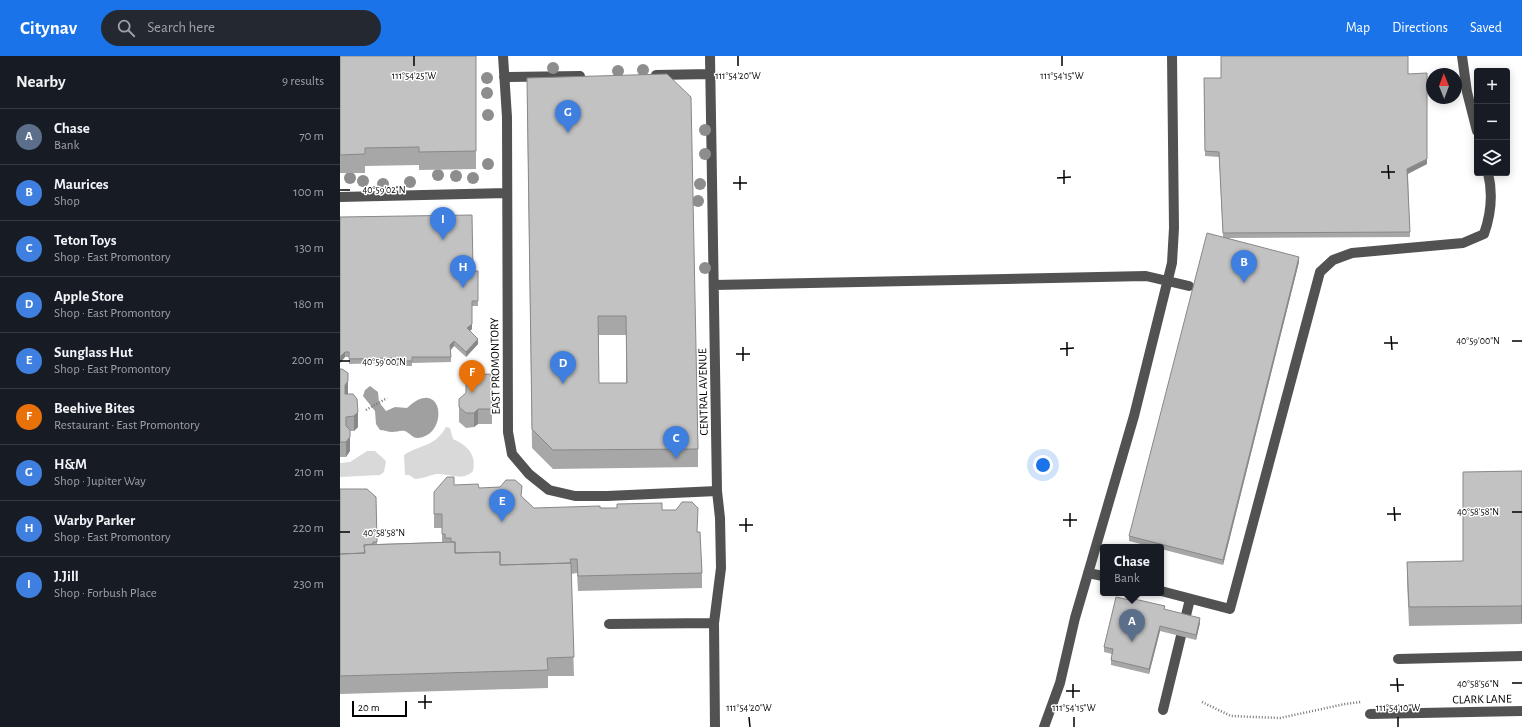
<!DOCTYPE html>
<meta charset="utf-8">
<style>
body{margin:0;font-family:"Alegreya Sans",sans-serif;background:#242831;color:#f1f3f6}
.controls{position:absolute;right:12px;top:12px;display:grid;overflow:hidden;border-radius:4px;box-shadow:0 2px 10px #0003}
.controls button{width:36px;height:36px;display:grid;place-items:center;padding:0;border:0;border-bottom:1px solid #363941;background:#171b24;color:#f1f3f6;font:20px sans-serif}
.compass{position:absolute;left:1086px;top:12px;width:36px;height:36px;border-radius:50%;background:#171b24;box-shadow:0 2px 10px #0003;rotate:359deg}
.scale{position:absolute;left:12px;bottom:10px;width:55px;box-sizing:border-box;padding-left:4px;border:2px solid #000;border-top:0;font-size:11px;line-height:14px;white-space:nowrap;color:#000;-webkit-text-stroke:3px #fff;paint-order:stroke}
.you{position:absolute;left:703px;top:409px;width:14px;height:14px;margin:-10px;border:3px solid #fff;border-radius:50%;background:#1a73e8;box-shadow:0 0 0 6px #1a73e833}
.badge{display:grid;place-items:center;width:26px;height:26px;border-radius:50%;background:#1a73e8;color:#fff;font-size:13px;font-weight:700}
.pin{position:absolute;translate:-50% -33px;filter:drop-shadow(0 1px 2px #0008)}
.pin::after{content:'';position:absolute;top:21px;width:14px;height:12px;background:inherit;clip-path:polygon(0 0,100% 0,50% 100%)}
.popup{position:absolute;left:760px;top:488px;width:64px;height:52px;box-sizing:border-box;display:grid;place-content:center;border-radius:4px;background:#171b24;filter:drop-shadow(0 1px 3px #0005);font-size:13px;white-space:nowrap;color:#9ea1a6}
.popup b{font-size:15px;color:#f1f3f6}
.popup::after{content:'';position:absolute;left:50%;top:100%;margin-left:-8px;border:8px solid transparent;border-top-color:#171b24}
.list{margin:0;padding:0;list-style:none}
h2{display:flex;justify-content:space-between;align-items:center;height:52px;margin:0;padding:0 16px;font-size:17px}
h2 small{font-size:13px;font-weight:400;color:#9ea1a6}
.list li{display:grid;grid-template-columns:26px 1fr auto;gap:12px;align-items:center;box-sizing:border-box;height:56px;padding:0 16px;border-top:1px solid #363941}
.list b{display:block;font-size:15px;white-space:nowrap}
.list p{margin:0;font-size:13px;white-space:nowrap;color:#9ea1a6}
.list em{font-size:13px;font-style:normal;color:#9ea1a6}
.icon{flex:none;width:22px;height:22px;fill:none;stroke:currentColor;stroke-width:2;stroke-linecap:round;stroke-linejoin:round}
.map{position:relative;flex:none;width:1182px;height:671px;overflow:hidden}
header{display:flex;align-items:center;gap:24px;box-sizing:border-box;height:56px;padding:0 20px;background:#1a73e8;color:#fff}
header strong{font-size:19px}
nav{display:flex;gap:22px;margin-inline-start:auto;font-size:14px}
.search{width:280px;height:36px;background:#242831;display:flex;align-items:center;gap:10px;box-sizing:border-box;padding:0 14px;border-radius:22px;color:#9ea1a6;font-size:15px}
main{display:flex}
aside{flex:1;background:#171b24}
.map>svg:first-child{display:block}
.green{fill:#d9d9d9}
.water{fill:#a0a0a0}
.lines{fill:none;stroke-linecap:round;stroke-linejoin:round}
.path{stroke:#747474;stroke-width:2.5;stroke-dasharray:1 2;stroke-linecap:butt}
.minor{stroke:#525252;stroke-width:10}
.tree{fill:#8d8d8d}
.wall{fill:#a7a7a7;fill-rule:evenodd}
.shaded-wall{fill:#888}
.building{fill:#c2c2c2;stroke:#888;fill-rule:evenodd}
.ticks{fill:none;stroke:#000;stroke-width:1.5}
.labels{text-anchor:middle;stroke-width:3;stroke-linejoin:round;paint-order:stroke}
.street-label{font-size:12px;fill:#000;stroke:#fff}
.ticks-label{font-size:10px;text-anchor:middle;fill:#000;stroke:#fff;stroke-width:3;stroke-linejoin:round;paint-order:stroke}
</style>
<header>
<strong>Citynav</strong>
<div class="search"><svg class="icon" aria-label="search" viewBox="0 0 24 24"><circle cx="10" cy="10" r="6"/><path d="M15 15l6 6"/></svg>Search here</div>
<nav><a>Map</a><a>Directions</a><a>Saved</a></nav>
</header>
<main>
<aside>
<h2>Nearby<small>9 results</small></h2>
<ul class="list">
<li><span class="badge" style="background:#5c6f8a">A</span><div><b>Chase</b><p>Bank</p></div><em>70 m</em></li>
<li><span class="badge" style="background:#3f7fe0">B</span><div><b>Maurices</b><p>Shop</p></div><em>100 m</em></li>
<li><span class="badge" style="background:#3f7fe0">C</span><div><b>Teton Toys</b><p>Shop · East Promontory</p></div><em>130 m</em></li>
<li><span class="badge" style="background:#3f7fe0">D</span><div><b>Apple Store</b><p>Shop · East Promontory</p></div><em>180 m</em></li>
<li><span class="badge" style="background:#3f7fe0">E</span><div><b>Sunglass Hut</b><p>Shop · East Promontory</p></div><em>200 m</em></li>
<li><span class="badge" style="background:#e8710a">F</span><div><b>Beehive Bites</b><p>Restaurant · East Promontory</p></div><em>210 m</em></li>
<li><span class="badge" style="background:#3f7fe0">G</span><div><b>H&amp;M</b><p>Shop · Jupiter Way</p></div><em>210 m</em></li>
<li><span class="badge" style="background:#3f7fe0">H</span><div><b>Warby Parker</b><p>Shop · East Promontory</p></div><em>220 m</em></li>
<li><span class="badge" style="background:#3f7fe0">I</span><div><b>J.Jill</b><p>Shop · Forbush Place</p></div><em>230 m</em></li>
</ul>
</aside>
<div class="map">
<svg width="1182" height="671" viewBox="0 0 1182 671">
<rect width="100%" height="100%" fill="#fff"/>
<!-- green -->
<path class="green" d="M 106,371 L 110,372 L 113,383 C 127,389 137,399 133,415 C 123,426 109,417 97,418 C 89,419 83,423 75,423 L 69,419 L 65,419 L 64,399 C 81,388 95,391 106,371 Z
M 27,395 L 35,395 L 46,405 L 44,416 L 40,419 L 0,421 L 0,407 L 10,406 Z"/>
<!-- water -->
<path class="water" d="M 30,330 L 38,336 L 39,346 L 46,355 L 55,351 L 67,352 C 103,318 110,379 78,382 C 72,382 70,377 65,375 C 60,374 57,376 52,376 C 48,376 44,374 40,374 L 36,368 L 35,355 L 23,340 L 25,334 Z"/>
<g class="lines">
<!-- path -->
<path class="path" d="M 26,354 L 47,342
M 862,646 L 891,660 L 940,662 L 1005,648 L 1021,646"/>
<!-- minor -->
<path class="minor" d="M 163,0 L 167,61 L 168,376 L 172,398 L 189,418 L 209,434 L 235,440 L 267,440 L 377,435
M 370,0 L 377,435 L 380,462 L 381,512 L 374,567 L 375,671
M 1122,0 L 1127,36 L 1137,75
M 316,19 L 370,18
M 164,21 L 240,20
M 0,141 L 167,137
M 374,229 L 806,220 L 849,230
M 748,517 L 763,520
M 821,535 L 890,553 L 980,216 L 993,204 L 1012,197 L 1123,187 L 1144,178 C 1151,158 1153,137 1148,117
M 269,568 L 374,567
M 1058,603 L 1182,600
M 823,654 L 850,543
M 1030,658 L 1182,655
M 704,671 L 720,627 L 735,562 L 794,360 L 832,207 L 834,172 L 832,0"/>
</g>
<!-- trees -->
<g class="tree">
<circle cx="213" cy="12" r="6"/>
<circle cx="303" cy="14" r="6"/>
<circle cx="278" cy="15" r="6"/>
<circle cx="147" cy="22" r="6"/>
<circle cx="147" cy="37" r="6"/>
<circle cx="148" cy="59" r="6"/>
<circle cx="365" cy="74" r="6"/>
<circle cx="365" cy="98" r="6"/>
<circle cx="148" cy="108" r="6"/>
<circle cx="98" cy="119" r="6"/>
<circle cx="116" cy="120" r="6"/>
<circle cx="10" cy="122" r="6"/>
<circle cx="133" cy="122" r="6"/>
<circle cx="23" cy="125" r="6"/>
<circle cx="70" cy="126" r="6"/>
<circle cx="43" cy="128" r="6"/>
<circle cx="360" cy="128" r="6"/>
<circle cx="358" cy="145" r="6"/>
<circle cx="365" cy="212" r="6"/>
</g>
<!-- wall -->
<path class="wall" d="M 0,0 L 136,0 L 136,113 L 79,114 L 79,109 L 25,110 L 25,117 L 0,117 Z
M 1068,18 L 1087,108 L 1068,118 L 1070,181 L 888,182 L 959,206 L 883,509 L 821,493 L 821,491 L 812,491 L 789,485 L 789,480 L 883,181 L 879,101 L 865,100 L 864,27 L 881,22 Z
M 187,40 L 358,393 L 358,411 L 213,413 L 192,392 ZM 259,279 L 286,279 L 286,327 L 259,327 Z
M 0,161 L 133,215 L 138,215 L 138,250 L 132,250 L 132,273 L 130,275 L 138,288 L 126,301 L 114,290 L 111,294 L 111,306 L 72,307 L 72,310 L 52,310 L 52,307 L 9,308 L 9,301 L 5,301 L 0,307 Z
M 0,313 L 8,338 L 18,371 L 14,375 L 10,375 L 10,395 L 6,401 L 0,401 Z
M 119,343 L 152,353 L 152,368 L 138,368 L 134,371 L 126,372 L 119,366 Z
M 1182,415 L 1181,568 L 1069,570 L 1067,525 L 1067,506 L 1123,505 Z
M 114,429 L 139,432 L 182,441 L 194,452 L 260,452 L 322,454 L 358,476 L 362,517 L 362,532 L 238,535 L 237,517 L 231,518 L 234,620 L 208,620 L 208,632 L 0,638 L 0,433 L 36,441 L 37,488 L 102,486 L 102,472 L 94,472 L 94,436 Z
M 825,554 L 860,567 L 856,584 L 820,575 L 809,618 L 771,609 L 771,604 L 772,598 L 764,596 L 764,591 Z"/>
<!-- shaded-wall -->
<path class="shaded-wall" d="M 1087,103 L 1087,108 L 1067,118 L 1067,113 Z
M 959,201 L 959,206 L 883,509 L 883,504 Z
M 132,268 L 132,273 L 127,277 L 127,272 Z
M 138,283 L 138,288 L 126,301 L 126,296 Z
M 114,285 L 114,290 L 110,294 L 110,289 Z
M 5,296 L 5,301 L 0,307 L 0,301 Z
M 8,325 L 8,339 L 5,343 L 5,329 Z
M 138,353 L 138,368 L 134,371 L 134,357 Z
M 18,356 L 18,371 L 14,375 L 14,360 Z
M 10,381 L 10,395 L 6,401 L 6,386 Z
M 1182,548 L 1182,567 L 1181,568 L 1181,550 Z
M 860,562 L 860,567 L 856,584 L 856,579 Z
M 820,570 L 820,575 L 809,618 L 809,613 Z"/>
<!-- building -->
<path class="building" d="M 0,0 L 136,0 L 136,95 L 79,96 L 79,91 L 25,92 L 25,98 L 0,99 Z
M 881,0 L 1068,0 L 1068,18 L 1087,17 L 1087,103 L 1067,113 L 1070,176 L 883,177 L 879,96 L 865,95 L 864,22 L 881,22 Z
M 327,18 L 351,41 L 358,393 L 213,394 L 192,373 L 187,22 ZM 258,260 L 286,260 L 287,327 L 259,327 Z
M 132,159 L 133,215 L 138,215 L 138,245 L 132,245 L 132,268 L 127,272 L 138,283 L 126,296 L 114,285 L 110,289 L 111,301 L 72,301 L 72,305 L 52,305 L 52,302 L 9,303 L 9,296 L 5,296 L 0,301 L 0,161 Z
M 867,177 L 959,201 L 883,504 L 789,480 Z
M 0,313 L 2,313 L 8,317 L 8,325 L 5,329 L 5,338 L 13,338 L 17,343 L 18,356 L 14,360 L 6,361 L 6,370 L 10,374 L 10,381 L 6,386 L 0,386 Z
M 151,318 L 152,353 L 138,353 L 134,357 L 126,357 L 119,351 L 119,343 L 126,337 L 126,319 Z
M 1182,415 L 1182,548 L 1181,550 L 1069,551 L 1067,506 L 1123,505 L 1123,416 Z
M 107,421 L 114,421 L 114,429 L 138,428 L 139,432 L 160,431 L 166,424 L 175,424 L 182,430 L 181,440 L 194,452 L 260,450 L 260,452 L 277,452 L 277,448 L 322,447 L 322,454 L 336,454 L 342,446 L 352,446 L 358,452 L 357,476 L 360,476 L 362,517 L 238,520 L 237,503 L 230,503 L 231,507 L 160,509 L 160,496 L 115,497 L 115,486 L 111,486 L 111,482 L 105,482 L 105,478 L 102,478 L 102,458 L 94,458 L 94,436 Z
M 0,433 L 27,433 L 36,441 L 37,486 L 33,486 L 33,488 L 24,489 L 25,497 L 0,498 Z
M 115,486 L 115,497 L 160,496 L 160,509 L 231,507 L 234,601 L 207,602 L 208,614 L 0,620 L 0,498 L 25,497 L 24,489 Z
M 776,541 L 790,544 L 790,542 L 825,550 L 824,553 L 860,562 L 856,579 L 820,570 L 809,613 L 771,604 L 773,593 L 764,591 Z"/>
<!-- ticks -->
<path class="ticks" d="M 74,0 L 74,10M 398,0 L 398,10M 722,0 L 722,10M 1048,109 L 1049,123M 724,114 L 724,128M 1041,116 L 1055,116M 400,120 L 400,134M 717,122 L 731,121M 393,127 L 407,127M 0,134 L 10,134M 1051,280 L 1052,294M 1172,285 L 1182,285M 727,286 L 727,300M 1044,287 L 1058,287M 403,291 L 403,305M 720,293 L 734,292M 396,298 L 410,298M 0,305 L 10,305M 1054,451 L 1055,465M 1172,456 L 1182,456M 730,457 L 730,471M 1047,458 L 1061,458M 406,462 L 406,476M 723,464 L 737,464M 399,469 L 413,469M 0,476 L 10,476M 1057,622 L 1058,636M 1172,627 L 1182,627M 733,628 L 733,642M 1050,629 L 1064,629M 726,635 L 740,635M 85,639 L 85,653M 78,646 L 92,646M 409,661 L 410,671M 734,661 L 734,671M 1058,661 L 1058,671"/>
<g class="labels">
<!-- street labels -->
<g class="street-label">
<text transform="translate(155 310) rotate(-91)" y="4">EAST PROMONTORY</text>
<text transform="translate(363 336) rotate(-91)" y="4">CENTRAL AVENUE</text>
<text transform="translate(1142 643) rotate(-1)" y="4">CLARK LANE</text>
</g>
</g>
<g class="ticks-label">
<text x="74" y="23">111°54'25"W</text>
<text x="398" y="23">111°54'20"W</text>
<text x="722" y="23">111°54'15"W</text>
<text x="44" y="137">40°59'02"N</text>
<text x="1138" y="288">40°59'00"N</text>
<text x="44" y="309">40°59'00"N</text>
<text x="1138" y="459">40°58'58"N</text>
<text x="44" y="480">40°58'58"N</text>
<text x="1138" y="631">40°58'56"N</text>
<text x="409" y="655">111°54'20"W</text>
<text x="734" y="655">111°54'15"W</text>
<text x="1058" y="655">111°54'10"W</text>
</g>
</svg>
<div class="controls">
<button>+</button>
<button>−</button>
<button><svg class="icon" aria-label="layers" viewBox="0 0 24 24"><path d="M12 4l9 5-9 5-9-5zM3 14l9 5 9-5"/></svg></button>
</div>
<svg class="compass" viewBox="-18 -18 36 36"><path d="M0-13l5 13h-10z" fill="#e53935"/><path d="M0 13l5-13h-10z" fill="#9ea1a6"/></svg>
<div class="scale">20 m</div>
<div class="you"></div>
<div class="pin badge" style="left:792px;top:586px;background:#5c6f8a">A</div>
<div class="popup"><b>Chase</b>Bank</div>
<div class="pin badge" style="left:904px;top:227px;background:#3f7fe0">B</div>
<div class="pin badge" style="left:336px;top:403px;background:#3f7fe0">C</div>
<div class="pin badge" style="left:223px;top:328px;background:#3f7fe0">D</div>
<div class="pin badge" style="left:162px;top:466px;background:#3f7fe0">E</div>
<div class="pin badge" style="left:132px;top:337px;background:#e8710a">F</div>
<div class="pin badge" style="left:228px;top:77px;background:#3f7fe0">G</div>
<div class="pin badge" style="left:123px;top:232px;background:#3f7fe0">H</div>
<div class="pin badge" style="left:103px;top:184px;background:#3f7fe0">I</div>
</div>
</main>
